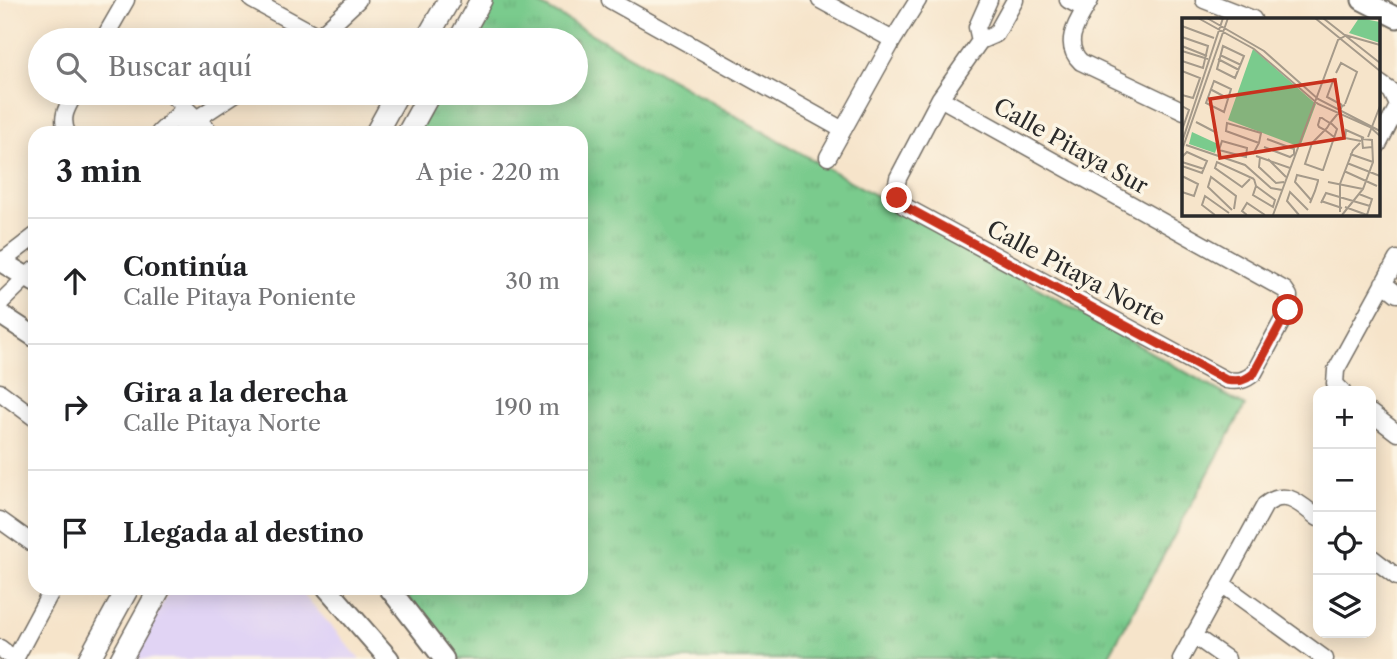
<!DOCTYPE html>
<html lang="es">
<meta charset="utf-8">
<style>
body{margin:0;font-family:"Libre Caslon Text",serif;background:#f6f6f6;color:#202124}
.controls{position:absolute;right:21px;bottom:21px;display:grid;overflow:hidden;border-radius:14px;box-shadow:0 4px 18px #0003}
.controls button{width:63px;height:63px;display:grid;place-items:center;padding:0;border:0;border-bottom:2px solid #e0e0e0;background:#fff;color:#202124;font:35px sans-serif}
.stop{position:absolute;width:21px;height:21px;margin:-16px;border:5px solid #c8321e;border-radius:50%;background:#fff}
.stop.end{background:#c8321e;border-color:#fff;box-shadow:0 2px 7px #0008}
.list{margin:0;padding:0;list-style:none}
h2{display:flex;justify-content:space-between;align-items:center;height:91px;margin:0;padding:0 28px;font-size:30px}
h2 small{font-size:23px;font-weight:400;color:#757577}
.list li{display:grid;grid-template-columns:46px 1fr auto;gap:21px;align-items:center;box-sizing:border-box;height:126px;padding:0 28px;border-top:2px solid #e0e0e0}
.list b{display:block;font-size:26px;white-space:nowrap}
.list p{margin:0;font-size:23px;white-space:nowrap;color:#757577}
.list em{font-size:23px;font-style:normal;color:#757577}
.icon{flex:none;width:38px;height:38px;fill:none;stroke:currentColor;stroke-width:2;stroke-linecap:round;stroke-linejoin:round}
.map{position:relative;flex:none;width:1397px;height:659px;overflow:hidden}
.search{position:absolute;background:#fff;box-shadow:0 4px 18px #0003;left:28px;top:28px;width:560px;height:77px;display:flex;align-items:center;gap:18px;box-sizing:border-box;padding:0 24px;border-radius:38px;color:#757577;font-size:26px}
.panel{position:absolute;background:#fff;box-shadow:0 4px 18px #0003;left:28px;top:126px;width:560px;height:469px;border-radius:21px}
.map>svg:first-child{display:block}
.built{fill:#e1d4f4}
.grass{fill:url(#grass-tufts);stroke:#527b5c;stroke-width:2}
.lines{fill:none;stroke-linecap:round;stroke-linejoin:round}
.minor-casing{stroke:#726c63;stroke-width:19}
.tertiary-casing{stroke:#726c63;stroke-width:23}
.secondary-casing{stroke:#726c63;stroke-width:24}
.minor{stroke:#fff;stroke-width:16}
.tertiary{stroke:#fff;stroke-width:19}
.secondary{stroke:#fff;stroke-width:21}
.route{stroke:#c8321e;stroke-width:9}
.labels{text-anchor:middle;stroke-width:7;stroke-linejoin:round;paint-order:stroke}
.street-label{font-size:23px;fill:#2b2b2b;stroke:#fcf5e5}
.inset-road{fill:none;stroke:#a59a8a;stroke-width:2}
.view{fill:#c8321e;fill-opacity:0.15;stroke:#c8321e;stroke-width:3.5}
.inset-edge{fill:none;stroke:#2b2b2b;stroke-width:3.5}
</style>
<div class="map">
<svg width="1397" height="659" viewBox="0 0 1397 659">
<defs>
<pattern id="grass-tufts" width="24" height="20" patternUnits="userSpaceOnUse" patternTransform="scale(1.75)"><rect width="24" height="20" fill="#7acb8d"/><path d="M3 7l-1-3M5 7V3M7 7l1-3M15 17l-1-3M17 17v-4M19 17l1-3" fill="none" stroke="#6aae7a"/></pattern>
</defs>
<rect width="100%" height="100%" fill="#fcf5e5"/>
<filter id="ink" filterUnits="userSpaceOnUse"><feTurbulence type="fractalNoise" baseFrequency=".0143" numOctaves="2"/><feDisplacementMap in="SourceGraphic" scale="14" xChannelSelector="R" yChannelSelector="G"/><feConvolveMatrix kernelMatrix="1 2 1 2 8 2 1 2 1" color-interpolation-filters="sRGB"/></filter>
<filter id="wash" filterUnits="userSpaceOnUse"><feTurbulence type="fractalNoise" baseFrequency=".00686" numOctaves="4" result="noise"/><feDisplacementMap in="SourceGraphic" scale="28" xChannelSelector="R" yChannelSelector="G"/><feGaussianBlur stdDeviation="1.57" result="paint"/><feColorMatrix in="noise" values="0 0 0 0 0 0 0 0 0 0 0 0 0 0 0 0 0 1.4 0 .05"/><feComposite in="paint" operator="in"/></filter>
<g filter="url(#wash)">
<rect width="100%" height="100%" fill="#f6e4ca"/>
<!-- built -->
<path class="built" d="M 171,588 L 298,588 L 360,659 L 132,659 Z"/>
<!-- grass -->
<path class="grass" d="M 485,0 L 532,0 L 1245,406 L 1107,659 L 454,659 L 401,588 L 581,588 L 581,133 L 413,133 L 435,93 L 576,93 L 576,40 L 464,40 Z"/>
</g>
<g filter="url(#ink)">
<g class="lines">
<defs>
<path id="minor" d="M 252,0 L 320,37
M 610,0 L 843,130
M 820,0 L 893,40
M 1068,0 L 1085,9
M 1090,0 C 1078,21 1061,43 1081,62 L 1184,111
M 1204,0 L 1253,19
M 103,40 L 126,0
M 315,40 L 358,0
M 980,41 L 977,27 L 989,0
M 1378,82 L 1391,91 L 1397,103
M 170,93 L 211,133
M 940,98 L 1285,290 L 1289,296 L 1288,310 L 1254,373 C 1245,381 1238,382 1226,380 L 904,206 C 896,196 895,190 898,178 L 940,98 L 980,41 L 996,34 L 1015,0
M 67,133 C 60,117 67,107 75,93
M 159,133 L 184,109
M 182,133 L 195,120 L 236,93
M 1378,145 L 1397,108
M 828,157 L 893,40 L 918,0
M 0,263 L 35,236
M 1383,283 L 1397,294
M 0,303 L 35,269
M 1342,391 L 1335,384 L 1336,370 L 1397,259
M 0,392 L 35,418
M 1371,413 L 1397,433
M 0,520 L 35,545
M 1371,557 L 1397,577
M 1222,584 L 1325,659
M 1193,635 L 1227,659
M 0,648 L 14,659
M 15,659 L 53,588
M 1181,659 L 1265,505 C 1286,488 1300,504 1318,518"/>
<path id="tertiary" d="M 1362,0 L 1397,18
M 0,261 L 35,282
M 0,314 L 35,337
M 327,588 L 389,659
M 389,588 L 444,659"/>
<path id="secondary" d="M 426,40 L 449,0
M 459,40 L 481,0
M 376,133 L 398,93
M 408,133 L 430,93
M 89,659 L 128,588
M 121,659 L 160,588"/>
</defs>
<!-- minor casing -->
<use href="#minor" class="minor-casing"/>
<!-- tertiary casing -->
<use href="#tertiary" class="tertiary-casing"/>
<!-- secondary casing -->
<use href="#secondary" class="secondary-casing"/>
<!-- minor -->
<use href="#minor" class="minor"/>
<!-- tertiary -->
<use href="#tertiary" class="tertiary"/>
<!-- secondary -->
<use href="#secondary" class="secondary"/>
</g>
</g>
<g class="lines" filter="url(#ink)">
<!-- route -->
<path class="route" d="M 897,198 L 904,206 L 1226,380 C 1238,382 1245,381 1254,373 L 1288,310"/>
</g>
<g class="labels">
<!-- street labels -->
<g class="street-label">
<text transform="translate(1071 146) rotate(29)" y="8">Calle Pitaya Sur</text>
<text transform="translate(1076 273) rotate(28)" y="8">Calle Pitaya Norte</text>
</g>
</g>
<!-- overview -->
<g transform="translate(1182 18)">
<rect width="198" height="198" fill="#f6e4ca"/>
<path d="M 177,0 L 198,4 L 198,25 L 167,15 ZM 71,31 L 134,86 L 118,129 L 46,102 ZM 10,114 L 36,126 L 33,135 L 7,126 Z" fill="#7acb8d"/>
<path class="inset-road" d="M 16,0 L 72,31 L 136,86 L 188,109 L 198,118M 25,0 L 82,33 L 136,81 L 198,113M 133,0 L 198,53M 141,0 L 198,45M 0,8 L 32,20M 163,17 L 198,27M 0,19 L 26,28 L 21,50 L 0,43M 0,28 L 25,38M 41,28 L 62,38 L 53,60 L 35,51 ZM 0,33 L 26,41M 38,37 L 59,47M 36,41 L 57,52M 0,53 L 18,60 L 11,80 L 0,77M 154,55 L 159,45 L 175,54 L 163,86M 152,60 L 145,79 L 160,87M 32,63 L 49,71 L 42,94 L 24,85 ZM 28,71 L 47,81M 0,88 L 7,92 L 0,112M 14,104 L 35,115M 152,119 L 143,112 L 137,109 L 136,107 L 138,100 L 140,100 L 143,102 L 148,105 L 150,106 L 155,111 L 141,152 L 140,152 L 123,146 L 130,125 L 145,110 L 148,105 L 149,104 L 158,93 L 160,88 L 163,87M 186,119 L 198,88M 40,123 L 65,130 L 64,139 L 37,132 ZM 179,123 L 163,120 L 164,112 L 182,120M 0,124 L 41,0M 4,127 L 63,147 L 89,170 L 100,172M 82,129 L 108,139 L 112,136 L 112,131 L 85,121M 0,132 L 46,0M 71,136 L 77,125 L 79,115 L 45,105 L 44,113 L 77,125M 168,136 L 191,144M 74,138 L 108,150M 0,139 L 5,134 L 25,143 L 20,155 L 0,148M 78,139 L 77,149 L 94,165 L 102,164M 86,141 L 104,159M 0,144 L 22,151M 165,145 L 198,158M 162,153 L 195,168M 0,158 L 16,166 L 12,178 L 0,174M 68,161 L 60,169 L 33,150 L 35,144 L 72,161M 72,161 L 74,168 L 93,182 L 91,189 L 71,177 L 74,168M 146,164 L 181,171M 177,176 L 190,181 L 185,197M 139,183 L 160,190M 128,185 L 133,173 L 136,163 L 136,162 L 115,157 L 113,164 L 129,182M 139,185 L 144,175 L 188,188M 163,189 L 185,197M 50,192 L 26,169 L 29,159 L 54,178 L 52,191M 158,194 L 158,166 L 171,132 L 178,125M 33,197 L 20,187 L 23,178 L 47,195M 65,197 L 60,193 L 65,185 L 83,197M 91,197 L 156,22 L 163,18M 117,197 L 105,183 L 108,174 L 126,192M 160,197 L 181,171 L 191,144 L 190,122 L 180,121 L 181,130 L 190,129"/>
<path class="view" d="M 153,62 L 162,120 L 38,140 L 28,81 Z"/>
<rect width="198" height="198" class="inset-edge"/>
</g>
</svg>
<div class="controls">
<button>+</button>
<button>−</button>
<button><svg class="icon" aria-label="locate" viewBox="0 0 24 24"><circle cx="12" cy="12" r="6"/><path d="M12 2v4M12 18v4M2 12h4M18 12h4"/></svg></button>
<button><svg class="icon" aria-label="layers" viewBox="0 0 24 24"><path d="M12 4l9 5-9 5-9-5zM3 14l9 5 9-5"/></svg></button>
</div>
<div class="stop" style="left:1288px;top:310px"></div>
<div class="stop end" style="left:897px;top:198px"></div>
<div class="search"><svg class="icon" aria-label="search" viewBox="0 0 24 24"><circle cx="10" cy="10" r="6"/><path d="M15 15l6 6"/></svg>Buscar aquí</div>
<section class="panel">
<h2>3 min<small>A pie · 220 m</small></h2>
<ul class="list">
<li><svg class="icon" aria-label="ahead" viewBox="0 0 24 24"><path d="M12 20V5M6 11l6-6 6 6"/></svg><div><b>Continúa</b><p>Calle Pitaya Poniente</p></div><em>30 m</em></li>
<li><svg class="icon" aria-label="right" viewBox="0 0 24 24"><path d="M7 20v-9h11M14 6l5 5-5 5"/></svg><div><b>Gira a la derecha</b><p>Calle Pitaya Norte</p></div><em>190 m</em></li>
<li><svg class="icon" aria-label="arrive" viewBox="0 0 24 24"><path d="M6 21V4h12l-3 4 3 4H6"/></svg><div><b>Llegada al destino</b></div></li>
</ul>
</section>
</div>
